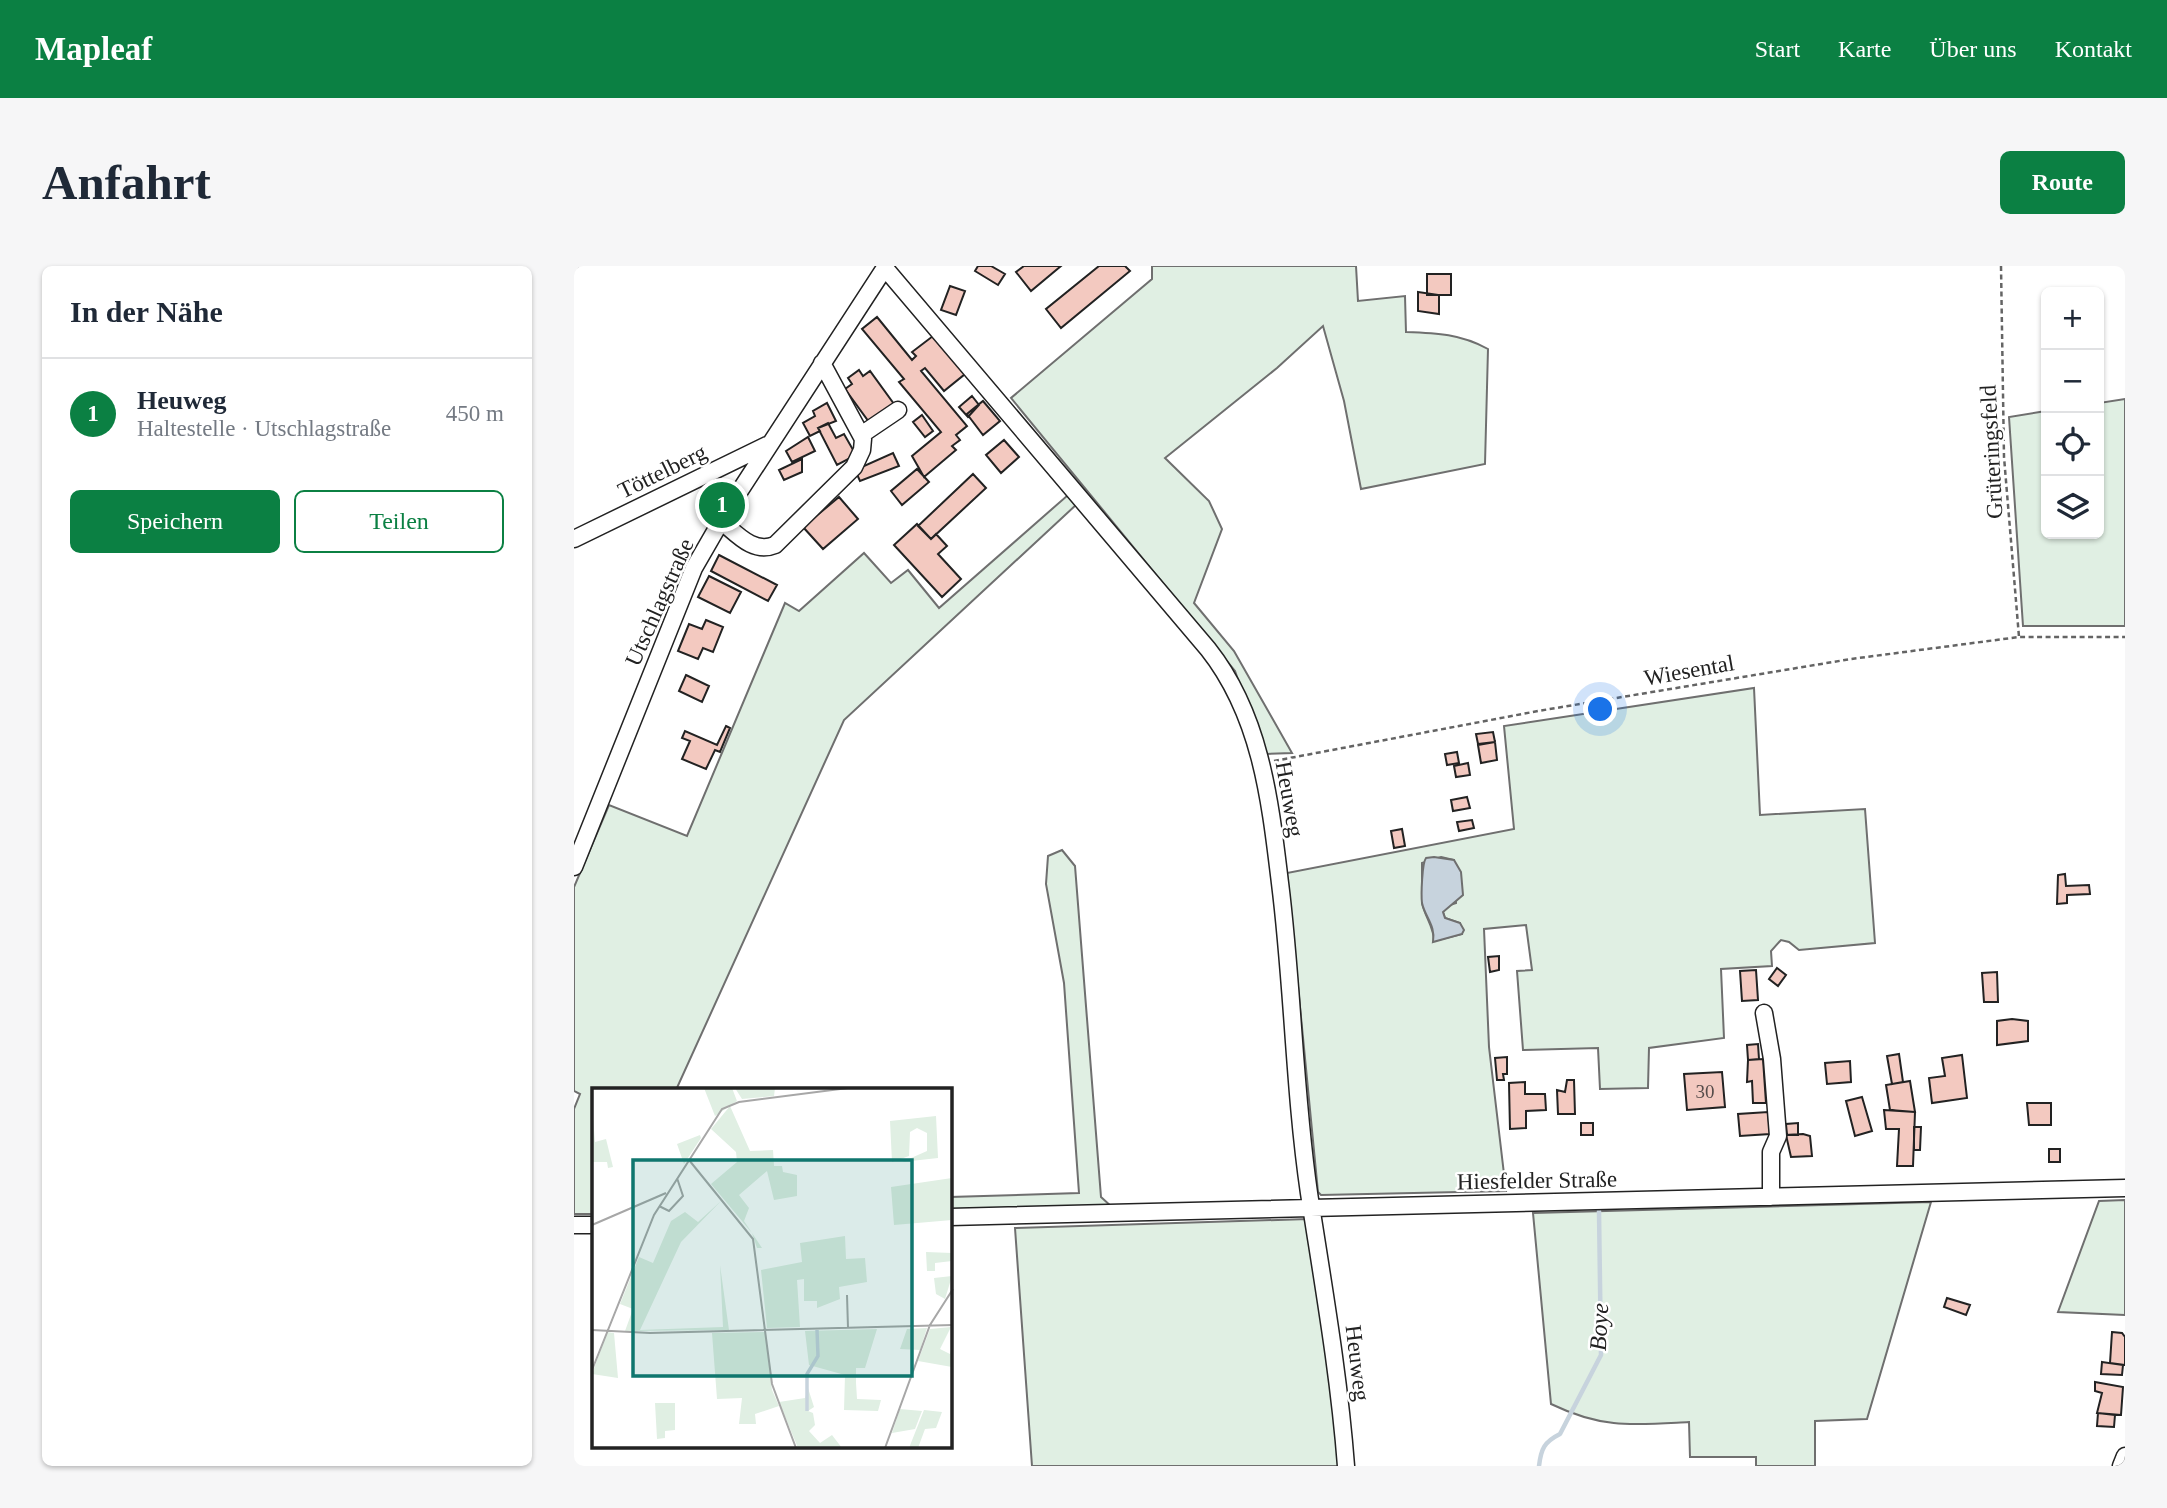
<!DOCTYPE html>
<html lang="de">
<meta charset="utf-8">
<style>
body{margin:0;font-family:Georgia,serif;background:#f6f6f7;color:#1f2937}
.controls{position:absolute;right:21px;top:21px;display:grid;overflow:hidden;border-radius:10px;box-shadow:0 2px 5px #0004}
.controls button{width:63px;height:63px;display:grid;place-items:center;padding:0;border:0;border-bottom:2px solid #e0e1e3;background:#fff;color:#1f2937;font:35px sans-serif}
.you{position:absolute;left:1027px;top:444px;width:24px;height:24px;margin:-18px;border:5px solid #fff;border-radius:50%;background:#1a73e8;box-shadow:0 0 0 10px #1a73e833}
.badge{display:grid;place-items:center;width:46px;height:46px;border-radius:50%;background:#0b8043;color:#fff;font-size:23px;font-weight:700}
.pin{position:absolute;translate:-50% -50%;border:4px solid #fff;box-shadow:0 2px 7px #0006}
.list{margin:0;padding:0;list-style:none}
h2{display:flex;justify-content:space-between;align-items:center;height:91px;margin:0;padding:0 28px;font-size:30px}
h2 small{font-size:23px;font-weight:400;color:#747a83}
.list li{display:grid;grid-template-columns:46px 1fr auto;gap:21px;align-items:center;box-sizing:border-box;height:112px;padding:0 28px;border-top:2px solid #e0e1e3}
.list b{display:block;font-size:26px;white-space:nowrap}
.list p{margin:0;font-size:23px;white-space:nowrap;color:#747a83}
.list em{font-size:23px;font-style:normal;color:#747a83}
.actions{display:flex;gap:14px;padding:21px 28px}
.actions a{flex:1;padding:16px 0;border:2px solid #0b8043;border-radius:10px;text-align:center;font-size:24px;color:#0b8043}
.actions .main{background:#0b8043;color:#fff}
.icon{flex:none;width:38px;height:38px;fill:none;stroke:currentColor;stroke-width:2;stroke-linecap:round;stroke-linejoin:round}
.map{position:relative;flex:none;width:1551px;height:1200px;overflow:hidden;border-radius:10px}
header{display:flex;align-items:center;gap:42px;box-sizing:border-box;height:98px;padding:0 35px;background:#0b8043;color:#fff}
header strong{font-size:33px}
nav{display:flex;gap:38px;margin-inline-start:auto;font-size:24px}
.intro{display:flex;align-items:center;justify-content:space-between;box-sizing:border-box;height:168px;padding:0 42px}
h1{margin:0;font-size:49px}
.button{padding:18px 32px;border-radius:10px;background:#0b8043;color:#fff;font-size:24px;font-weight:700}
main{display:flex;gap:42px;padding:0 42px}
aside{flex:1;background:#fff;border-radius:10px;box-shadow:0 2px 5px #0004}
.map>svg:first-child{display:block}
.green{fill:#e0efe3;stroke:#6f6f6f;stroke-width:2;fill-rule:evenodd}
.water{fill:#c7d3dd;stroke:#6f6f6f;stroke-width:2}
.lines{fill:none;stroke-linecap:round;stroke-linejoin:round}
.stream{stroke:#c7d3dd;stroke-width:4.5}
.building{fill:#f3c9c0;stroke:#222;stroke-width:2}
.minor-casing{stroke:#222;stroke-width:19}
.path{stroke:#646464;stroke-width:2.5;stroke-dasharray:5 3.5;stroke-linecap:butt}
.minor{stroke:#fff;stroke-width:16}
.labels{text-anchor:middle;stroke-width:5;stroke-linejoin:round;paint-order:stroke}
.number-label{font-size:19px;fill:#564c4a}
.street-label{font-size:23px;fill:#222;stroke:#fff}
.water-label{font-size:24px;font-style:italic;fill:#222;stroke:#fff}
.inset-river{fill:none;stroke:#c7d3dd;stroke-width:3.5}
.inset-road{fill:none;stroke:#a7a7a7;stroke-width:2}
.view{fill:#0f766e;fill-opacity:0.15;stroke:#0f766e;stroke-width:3.5}
.inset-edge{fill:none;stroke:#222;stroke-width:3.5}
</style>
<header>
<strong>Mapleaf</strong>
<nav><a>Start</a><a>Karte</a><a>Über uns</a><a>Kontakt</a></nav>
</header>
<div class="intro"><h1>Anfahrt</h1><a class="button">Route</a></div>
<main>
<aside>
<h2>In der Nähe<small></small></h2>
<ul class="list">
<li><span class="badge">1</span><div><b>Heuweg</b><p>Haltestelle · Utschlagstraße</p></div><em>450 m</em></li>
</ul>
<div class="actions"><a class="main">Speichern</a><a>Teilen</a></div>
</aside>
<div class="map">
<svg width="1551" height="1200" viewBox="0 0 1551 1200">
<rect width="100%" height="100%" fill="#fff"/>
<!-- green -->
<path class="green" d="M 578,0 L 782,0 L 784,35 L 831,30 L 832,66 C 863,67 887,68 914,83 L 911,198 L 787,223 L 770,135 L 749,60 L 703,102 L 591,192 L 635,235 L 648,263 L 620,337 L 660,385 L 718,487 L 690,488 L 661,405 L 437,132 L 578,13 Z
M 1551,133 L 1551,360 L 1449,360 L 1435,151 L 1472,145 L 1472,268 L 1525,268 L 1525,137 Z
M 494,229 L 503,238 L 270,454 L 102,824 L 19,824 L 19,948 L 0,948 L 0,843 L 6,828 L 0,825 L 0,621 L 35,539 L 113,570 L 211,337 L 225,345 L 290,287 L 317,317 L 334,304 L 365,342 Z
M 1180,422 L 1186,549 L 1291,543 L 1301,677 L 1225,684 L 1215,676 L 1207,674 L 1197,685 L 1198,700 L 1147,703 L 1150,772 L 1075,782 L 1074,822 L 1026,823 L 1024,782 L 949,784 L 943,705 L 958,704 L 952,659 L 910,663 L 915,781 L 932,925 L 747,929 L 744,926 L 713,607 L 940,563 L 930,460 ZM 867,591 L 880,594 L 882,637 L 873,640 L 869,646 L 871,652 L 886,657 L 888,668 L 860,675 C 860,661 851,651 848,637 C 848,634 848,600 848,597 Z
M 488,584 L 501,600 L 527,931 L 538,941 L 376,946 L 376,931 L 505,927 L 490,717 L 472,618 L 474,590 Z
M 1551,934 L 1551,1049 L 1484,1046 L 1525,935 Z
M 1357,936 L 1293,1153 L 1241,1155 L 1241,1200 L 1182,1200 L 1182,1191 L 1116,1191 L 1115,1156 C 1059,1159 1029,1163 977,1138 L 959,947 Z
M 734,953 L 749,1036 L 766,1200 L 458,1200 L 441,962 Z"/>
<!-- water -->
<path class="water" d="M 860,591 L 880,594 L 887,606 L 889,629 L 869,646 L 871,652 L 886,657 L 890,664 L 888,668 L 859,676 C 862,660 851,651 848,637 C 847,629 848,597 852,592 Z"/>
<g class="lines">
<!-- stream -->
<path class="stream" d="M 965,1200 C 967,1183 970,1176 986,1168 L 1027,1089 L 1025,945"/>
</g>
<!-- building -->
<path class="building" d="M 404,0 L 417,0 L 431,8 L 424,19 L 401,5 Z
M 450,0 L 487,0 L 457,25 L 442,6 Z
M 525,0 L 551,0 L 556,5 L 487,62 L 472,43 Z
M 853,8 L 877,8 L 877,29 L 853,29 Z
M 376,20 L 391,25 L 382,49 L 367,44 Z
M 844,26 L 865,29 L 865,48 L 844,45 Z
M 303,51 L 338,94 L 342,90 L 338,86 L 359,70 L 391,108 L 370,125 L 351,102 L 347,105 L 393,160 L 382,169 L 386,174 L 378,180 L 382,184 L 350,211 L 338,190 L 367,166 L 325,116 L 330,113 L 288,63 Z
M 285,104 L 289,110 L 296,105 L 320,138 L 295,156 L 271,123 L 278,118 L 274,112 Z
M 398,130 L 405,139 L 394,151 L 385,141 Z
M 409,135 L 426,155 L 409,169 L 393,148 Z
M 253,137 L 262,155 L 244,162 L 246,165 L 236,170 L 229,157 L 241,150 L 239,145 Z
M 348,149 L 359,165 L 351,171 L 339,156 Z
M 254,157 L 262,172 L 270,168 L 282,189 L 263,199 L 244,162 Z
M 234,171 L 241,185 L 218,196 L 212,185 Z
M 430,174 L 445,191 L 427,207 L 412,189 Z
M 319,187 L 325,200 L 286,215 L 281,204 Z
M 228,193 L 228,206 L 210,214 L 205,204 Z
M 343,203 L 355,216 L 328,239 L 317,225 Z
M 399,208 L 412,222 L 357,273 L 344,260 Z
M 265,231 L 284,253 L 249,283 L 229,261 Z
M 343,258 L 357,273 L 362,268 L 373,280 L 364,288 L 387,313 L 368,331 L 320,279 Z
M 145,289 L 203,319 L 194,335 L 137,305 Z
M 135,310 L 167,326 L 156,347 L 124,331 Z
M 132,354 L 149,361 L 139,386 L 129,382 L 124,393 L 104,385 L 115,358 L 128,363 Z
M 112,409 L 135,420 L 128,436 L 105,425 Z
M 152,460 L 156,462 L 146,486 L 141,484 L 132,503 L 108,493 L 116,475 L 108,472 L 111,465 L 143,479 Z
M 919,466 L 921,476 L 904,478 L 902,468 Z
M 921,476 L 923,494 L 907,497 L 904,479 Z
M 883,486 L 885,497 L 873,499 L 871,488 Z
M 894,497 L 896,509 L 882,511 L 880,500 Z
M 893,531 L 896,542 L 879,545 L 877,534 Z
M 898,554 L 900,562 L 885,565 L 883,556 Z
M 828,563 L 831,580 L 820,582 L 817,565 Z
M 1491,608 L 1492,620 L 1515,619 L 1516,628 L 1493,629 L 1493,637 L 1483,638 L 1484,609 Z
M 925,690 L 925,704 L 916,706 L 914,691 Z
M 1203,702 L 1212,709 L 1204,720 L 1195,713 Z
M 1182,704 L 1184,734 L 1168,735 L 1166,705 Z
M 1423,706 L 1424,736 L 1410,736 L 1408,707 Z
M 1438,753 L 1454,755 L 1454,775 L 1423,779 L 1423,755 Z
M 1184,778 L 1185,793 L 1174,794 L 1173,779 Z
M 1325,788 L 1329,816 L 1318,818 L 1313,790 Z
M 1388,789 L 1393,832 L 1358,837 L 1355,812 L 1371,810 L 1368,792 Z
M 933,791 L 933,808 L 929,808 L 930,814 L 923,814 L 921,792 Z
M 1189,793 L 1192,837 L 1179,837 L 1178,815 L 1173,816 L 1174,794 Z
M 1276,795 L 1277,816 L 1253,818 L 1251,797 Z
M 1148,806 L 1151,841 L 1113,844 L 1110,808 Z
M 993,814 L 1000,814 L 1001,848 L 984,848 L 983,824 L 991,826 Z
M 1336,815 L 1341,846 L 1316,844 L 1312,819 Z
M 951,816 L 951,828 L 971,828 L 972,844 L 952,845 L 952,862 L 936,863 L 935,817 Z
M 1288,831 L 1298,865 L 1281,870 L 1272,835 Z
M 1453,837 L 1477,837 L 1477,859 L 1455,859 Z
M 1310,844 L 1341,846 L 1339,900 L 1323,900 L 1325,863 L 1312,863 Z
M 1194,846 L 1196,868 L 1166,870 L 1164,848 Z
M 1007,857 L 1019,857 L 1019,869 L 1007,869 Z
M 1224,857 L 1224,869 L 1213,869 L 1212,858 Z
M 1340,861 L 1347,861 L 1346,884 L 1340,884 Z
M 1229,868 L 1236,870 L 1238,890 L 1217,891 L 1212,869 Z
M 1475,883 L 1486,883 L 1486,896 L 1475,896 Z
M 1373,1032 L 1396,1039 L 1392,1049 L 1370,1041 Z
M 1538,1066 L 1548,1067 L 1551,1071 L 1551,1099 L 1536,1097 Z
M 1528,1096 L 1549,1099 L 1548,1109 L 1527,1108 Z
M 1521,1116 L 1549,1121 L 1547,1149 L 1523,1147 L 1528,1127 L 1521,1125 Z
M 1524,1147 L 1541,1149 L 1540,1161 L 1523,1160 Z"/>
<g class="lines">
<defs>
<path id="minor" d="M 311,2 L 634,383 C 687,450 696,534 706,617 C 719,720 720,825 735,927 C 749,1018 765,1108 772,1200
M 287,169 L 324,144
M 147,255 C 163,268 179,288 201,279 L 280,201 L 288,184 L 289,173 L 248,97
M 0,273 L 193,179
M 0,601 L 120,302 L 154,243 L 312,0
M 1190,747 L 1198,793 L 1204,870 L 1197,886 L 1197,931
M 376,951 L 1551,922
M 0,959 L 19,959
M 1547,1200 L 1551,1190"/>
</defs>
<!-- minor casing -->
<use href="#minor" class="minor-casing"/>
<!-- path -->
<path class="path" d="M 1427,0 L 1430,191 L 1445,371
M 0,2 L 6,0
M 700,495 L 964,445 L 1277,393 L 1445,371 L 1551,371"/>
<!-- minor -->
<use href="#minor" class="minor"/>
</g>
<g class="labels">
<!-- number labels -->
<g class="number-label">
<text x="1131" y="832">30</text>
</g>
<!-- street labels -->
<g class="street-label">
<text transform="translate(1417 186) rotate(-93)" y="8">Grüteringsfeld</text>
<text transform="translate(88 205) rotate(-26)" y="8">Töttelberg</text>
<text transform="translate(85 336) rotate(-66)" y="8">Utschlagstraße</text>
<text transform="translate(1115 404) rotate(-10)" y="8">Wiesental</text>
<text transform="translate(716 533) rotate(80)" y="8">Heuweg</text>
<text transform="translate(963 914) rotate(-1)" y="8">Hiesfelder Straße</text>
<text transform="translate(784 1097) rotate(83)" y="8">Heuweg</text>
</g>
<!-- water labels -->
<g class="water-label">
<text transform="translate(1025 1061) rotate(-87)" y="8">Boye</text>
</g>
</g>
<!-- overview -->
<g transform="translate(18 822)">
<rect width="360" height="360" fill="#fff"/>
<path d="M 112,0 L 140,0 L 145,13 L 123,28 ZM 143,0 L 183,0 L 182,8 L 150,11 ZM 0,18 L 3,54 L 14,51 L 21,79 L 16,80 L 15,74 L 1,74 L 0,97 ZM 138,18 L 158,63 L 181,62 L 182,78 L 190,78 L 191,84 L 205,87 L 205,108 L 182,112 L 175,83 L 147,107 L 157,120 L 152,133 L 170,160 L 165,160 L 160,145 L 119,96 L 145,74 L 144,64 L 119,41 ZM 344,28 L 346,70 L 310,74 L 335,63 L 335,45 L 325,40 L 318,44 L 317,68 L 300,74 L 298,33 ZM 108,47 L 109,50 L 92,76 L 85,56 ZM 360,90 L 360,132 L 302,137 L 299,99 ZM 129,113 L 89,154 L 48,242 L 131,239 L 128,177 L 137,242 L 33,243 L 41,221 L 28,216 L 47,169 L 61,175 L 79,133 L 93,124 L 106,134 ZM 253,148 L 254,171 L 273,170 L 275,194 L 247,199 L 248,211 L 225,220 L 225,213 L 212,213 L 212,191 L 205,192 L 208,239 L 175,240 L 169,182 L 210,174 L 208,155 ZM 334,164 L 360,165 L 360,173 L 343,175 L 343,183 L 335,183 ZM 360,188 L 353,211 L 344,206 L 342,190 ZM 359,239 L 348,261 L 358,266 L 360,259 L 360,279 L 326,273 L 338,241 ZM 335,240 L 328,262 L 308,261 L 315,241 ZM 285,241 L 273,280 L 264,280 L 264,295 L 265,311 L 289,312 L 286,323 L 252,322 L 253,287 L 217,277 L 213,243 ZM 15,244 L 22,245 L 26,290 L 0,286 ZM 173,244 L 180,302 L 187,318 L 163,326 L 164,336 L 147,336 L 150,310 L 125,311 L 120,245 ZM 216,300 L 222,319 L 216,323 L 221,325 L 223,337 L 217,343 L 228,355 L 240,347 L 250,360 L 206,360 L 187,314 L 213,310 ZM 63,315 L 83,315 L 83,342 L 73,343 L 73,350 L 65,351 ZM 308,321 L 330,323 L 323,341 L 300,345 ZM 332,322 L 350,324 L 344,340 L 333,341 L 326,360 L 317,360 Z" fill="#e0efe3"/>
<path class="inset-river" d="M 215,323 L 215,286 L 226,268 L 225,242"/>
<path class="inset-road" d="M 97,72 L 161,151 L 180,296 L 204,360M 67,118 L 77,123 L 91,108 L 85,90M 0,137 L 74,105M 255,207 L 256,240M 0,242 L 58,245 L 361,237M 0,282 L 62,127 L 130,21 L 147,14 L 256,0M 293,360 L 338,237 L 361,201"/>
<path class="view" d="M 41,72 L 320,72 L 320,288 L 41,288 Z"/>
<rect width="360" height="360" class="inset-edge"/>
</g>
</svg>
<div class="controls">
<button>+</button>
<button>−</button>
<button><svg class="icon" aria-label="locate" viewBox="0 0 24 24"><circle cx="12" cy="12" r="6"/><path d="M12 2v4M12 18v4M2 12h4M18 12h4"/></svg></button>
<button><svg class="icon" aria-label="layers" viewBox="0 0 24 24"><path d="M12 4l9 5-9 5-9-5zM3 14l9 5 9-5"/></svg></button>
</div>
<div class="you"></div>
<div class="pin badge" style="left:148px;top:239px">1</div>
</div>
</main>
